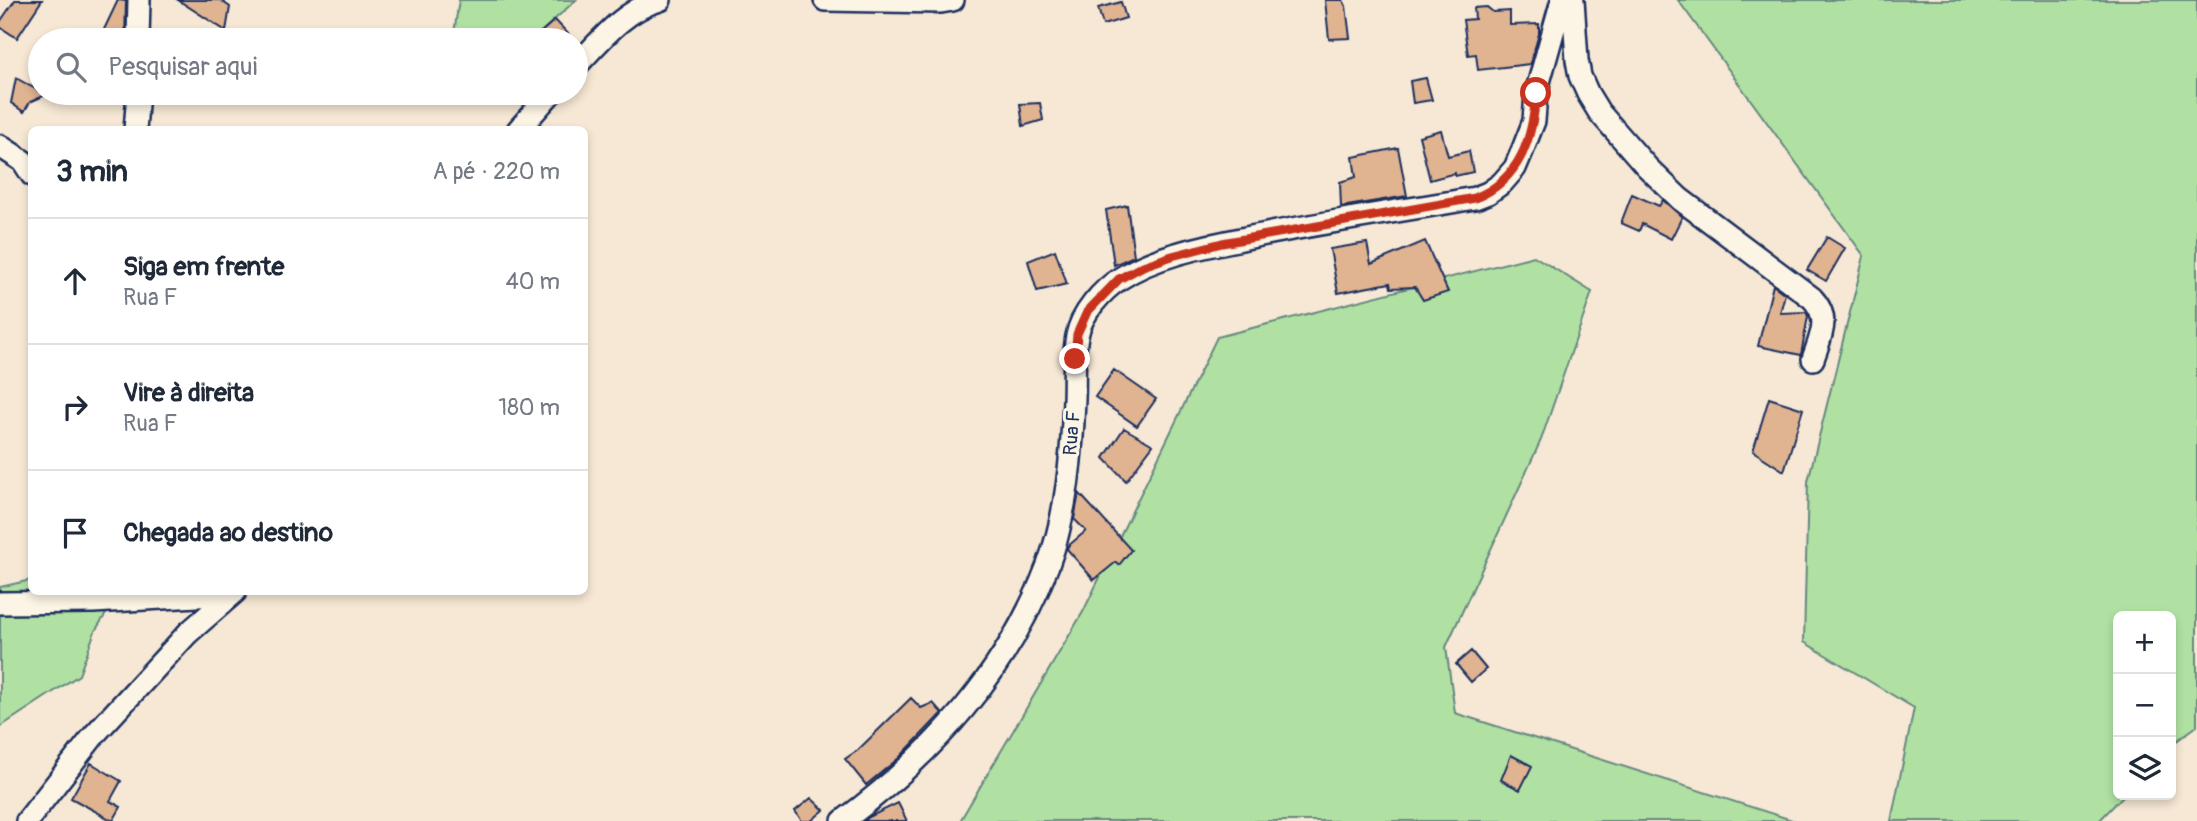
<!DOCTYPE html>
<html lang="pt">
<meta charset="utf-8">
<style>
body{margin:0;font-family:Pangolin,sans-serif;background:#f2f2f3;color:#1f2937}
.controls{position:absolute;right:21px;bottom:21px;display:grid;overflow:hidden;border-radius:10px;box-shadow:0 4px 10px #0003}
.controls button{width:63px;height:63px;display:grid;place-items:center;padding:0;border:0;border-bottom:2px solid #e0e1e3;background:#fff;color:#1f2937;font:35px sans-serif}
.stop{position:absolute;width:21px;height:21px;margin:-16px;border:5px solid #c8321e;border-radius:50%;background:#fff}
.stop.end{background:#c8321e;border-color:#fff;box-shadow:0 2px 7px #0008}
.list{margin:0;padding:0;list-style:none}
h2{display:flex;justify-content:space-between;align-items:center;height:91px;margin:0;padding:0 28px;font-size:30px}
h2 small{font-size:23px;font-weight:400;color:#747a83}
.list li{display:grid;grid-template-columns:46px 1fr auto;gap:21px;align-items:center;box-sizing:border-box;height:126px;padding:0 28px;border-top:2px solid #e0e1e3}
.list b{display:block;font-size:26px;white-space:nowrap}
.list p{margin:0;font-size:23px;white-space:nowrap;color:#747a83}
.list em{font-size:23px;font-style:normal;color:#747a83}
.icon{flex:none;width:38px;height:38px;fill:none;stroke:currentColor;stroke-width:2;stroke-linecap:round;stroke-linejoin:round}
.map{position:relative;flex:none;width:2197px;height:821px;overflow:hidden}
.search{position:absolute;background:#fff;box-shadow:0 4px 10px #0003;left:28px;top:28px;width:560px;height:77px;display:flex;align-items:center;gap:18px;box-sizing:border-box;padding:0 24px;border-radius:38px;color:#747a83;font-size:26px}
.panel{position:absolute;background:#fff;box-shadow:0 4px 10px #0003;left:28px;top:126px;width:560px;height:469px;border-radius:10px}
.map>svg:first-child{display:block}
.green{fill:#b0e1a2;stroke:#668880;stroke-width:2}
.building{fill:#e0b391;stroke:#1b2f5e;stroke-width:2}
.lines{fill:none;stroke-linecap:round;stroke-linejoin:round}
.street-casing{stroke:#1b2f5e;stroke-width:26}
.street{stroke:#fcf5e5;stroke-width:21}
.route{stroke:#c8321e;stroke-width:9}
.labels{text-anchor:middle;stroke-width:6;stroke-linejoin:round;paint-order:stroke}
.street-label{font-size:19px;fill:#1b2f5e;stroke:#fcf5e5}
</style>
<div class="map">
<svg width="2197" height="821" viewBox="0 0 2197 821">
<rect width="100%" height="100%" fill="#f6e8d4"/>
<filter id="ink" filterUnits="userSpaceOnUse"><feTurbulence type="fractalNoise" baseFrequency=".0143" numOctaves="2"/><feDisplacementMap in="SourceGraphic" scale="14" xChannelSelector="R" yChannelSelector="G"/><feConvolveMatrix kernelMatrix="1 2 1 2 8 2 1 2 1" color-interpolation-filters="sRGB"/></filter>
<g filter="url(#ink)">
<!-- green -->
<path class="green" d="M 459,0 L 576,0 L 532,40 L 453,40 Z
M 1678,0 L 2197,0 L 2197,726 L 2171,745 L 2171,616 L 2118,616 L 2118,795 L 2124,795 L 2099,821 L 1891,821 L 1914,708 L 1804,642 L 1808,481 L 1864,256 Z
M 1534,256 L 1592,292 L 1541,440 L 1446,647 L 1455,713 L 1795,821 L 960,821 L 1083,612 L 1217,337 Z
M 31,580 L 32,592 L 120,592 L 95,631 L 79,675 L 0,727 L 0,587 Z"/>
<!-- building -->
<path class="building" d="M 15,0 L 42,0 L 17,38 L 0,27 L 0,22 Z
M 118,0 L 126,1 L 125,40 L 99,40 Z
M 178,0 L 220,0 L 230,7 L 226,31 Z
M 1325,0 L 1343,0 L 1346,6 L 1350,38 L 1329,39 Z
M 1121,2 L 1126,18 L 1103,25 L 1098,8 Z
M 1487,7 L 1493,12 L 1510,11 L 1510,25 L 1539,24 L 1539,34 L 1530,64 L 1478,70 L 1476,54 L 1468,55 L 1463,20 L 1475,19 L 1474,8 Z
M 555,20 L 574,40 L 532,40 Z
M 16,78 L 46,95 L 30,102 L 24,112 L 11,103 Z
M 1426,78 L 1432,100 L 1413,103 L 1410,81 Z
M 1040,103 L 1043,120 L 1023,126 L 1020,104 Z
M 1441,130 L 1448,156 L 1469,151 L 1473,172 L 1455,176 L 1455,173 L 1430,180 L 1419,136 Z
M 1398,148 L 1407,196 L 1341,207 L 1340,182 L 1356,177 L 1353,157 Z
M 1632,194 L 1659,206 L 1663,200 L 1682,217 L 1671,239 L 1642,224 L 1639,231 L 1621,223 Z
M 1127,205 L 1134,256 L 1114,265 L 1106,210 Z
M 1827,237 L 1845,248 L 1826,281 L 1807,270 Z
M 1425,241 L 1448,292 L 1423,300 L 1415,287 L 1391,288 L 1390,283 L 1338,293 L 1330,249 L 1367,243 L 1371,264 Z
M 1055,250 L 1067,284 L 1037,291 L 1028,261 Z
M 1773,285 L 1785,294 L 1780,313 L 1806,312 L 1808,316 L 1801,355 L 1758,346 Z
M 1114,370 L 1156,399 L 1137,426 L 1095,397 Z
M 1769,398 L 1803,409 L 1784,471 L 1753,451 Z
M 1124,428 L 1153,445 L 1126,481 L 1104,458 Z
M 1079,493 L 1131,550 L 1119,565 L 1116,562 L 1094,580 L 1067,549 L 1068,546 L 1086,531 L 1074,519 Z
M 1471,651 L 1486,669 L 1471,682 L 1456,664 Z
M 911,698 L 921,708 L 933,703 L 942,713 L 899,758 L 866,785 L 845,759 L 858,750 Z
M 1511,755 L 1532,766 L 1520,790 L 1501,780 Z
M 91,763 L 121,781 L 110,801 L 121,807 L 113,821 L 71,798 Z
M 811,798 L 824,810 L 811,821 L 802,821 L 795,811 Z
M 898,803 L 907,821 L 864,821 L 869,817 Z"/>
<g class="lines">
<defs>
<path id="street" d="M 825,0 L 941,2 L 953,0
M 1573,0 L 1577,60 L 1580,76 L 1588,94 L 1599,112 L 1647,167 L 1680,199 L 1812,298 C 1831,318 1821,335 1813,359
M 138,40 L 139,0
M 576,66 C 601,40 624,10 660,0
M 135,130 L 138,93
M 518,130 L 551,93
M 0,146 L 23,161 L 32,175
M 0,603 L 93,602 L 232,594
M 27,821 L 95,734 L 188,633 L 235,592
M 843,821 C 934,753 1007,673 1048,565 C 1067,514 1072,454 1074,399 C 1075,378 1073,356 1077,336 C 1081,314 1102,290 1121,278 C 1158,254 1208,246 1251,237 C 1325,222 1400,211 1475,198 L 1488,193 L 1502,183 L 1515,168 L 1523,149 L 1534,121 L 1536,93 L 1562,0"/>
</defs>
<!-- street casing -->
<use href="#street" class="street-casing"/>
<!-- street -->
<use href="#street" class="street"/>
</g>
</g>
<g class="lines" filter="url(#ink)">
<!-- route -->
<path class="route" d="M 1075,359 L 1077,334 L 1087,312 L 1119,279 L 1143,266 L 1172,256 L 1222,243 L 1475,198 C 1520,180 1533,138 1536,93"/>
</g>
<g class="labels">
<!-- street labels -->
<g class="street-label">
<text transform="translate(1071 433) rotate(-85)" y="7">Rua F</text>
</g>
</g>
</svg>
<div class="controls">
<button>+</button>
<button>−</button>
<button><svg class="icon" aria-label="layers" viewBox="0 0 24 24"><path d="M12 4l9 5-9 5-9-5zM3 14l9 5 9-5"/></svg></button>
</div>
<div class="stop" style="left:1536px;top:93px"></div>
<div class="stop end" style="left:1075px;top:359px"></div>
<div class="search"><svg class="icon" aria-label="search" viewBox="0 0 24 24"><circle cx="10" cy="10" r="6"/><path d="M15 15l6 6"/></svg>Pesquisar aqui</div>
<section class="panel">
<h2>3 min<small>A pé · 220 m</small></h2>
<ul class="list">
<li><svg class="icon" aria-label="ahead" viewBox="0 0 24 24"><path d="M12 20V5M6 11l6-6 6 6"/></svg><div><b>Siga em frente</b><p>Rua F</p></div><em>40 m</em></li>
<li><svg class="icon" aria-label="right" viewBox="0 0 24 24"><path d="M7 20v-9h11M14 6l5 5-5 5"/></svg><div><b>Vire à direita</b><p>Rua F</p></div><em>180 m</em></li>
<li><svg class="icon" aria-label="arrive" viewBox="0 0 24 24"><path d="M6 21V4h12l-3 4 3 4H6"/></svg><div><b>Chegada ao destino</b></div></li>
</ul>
</section>
</div>
